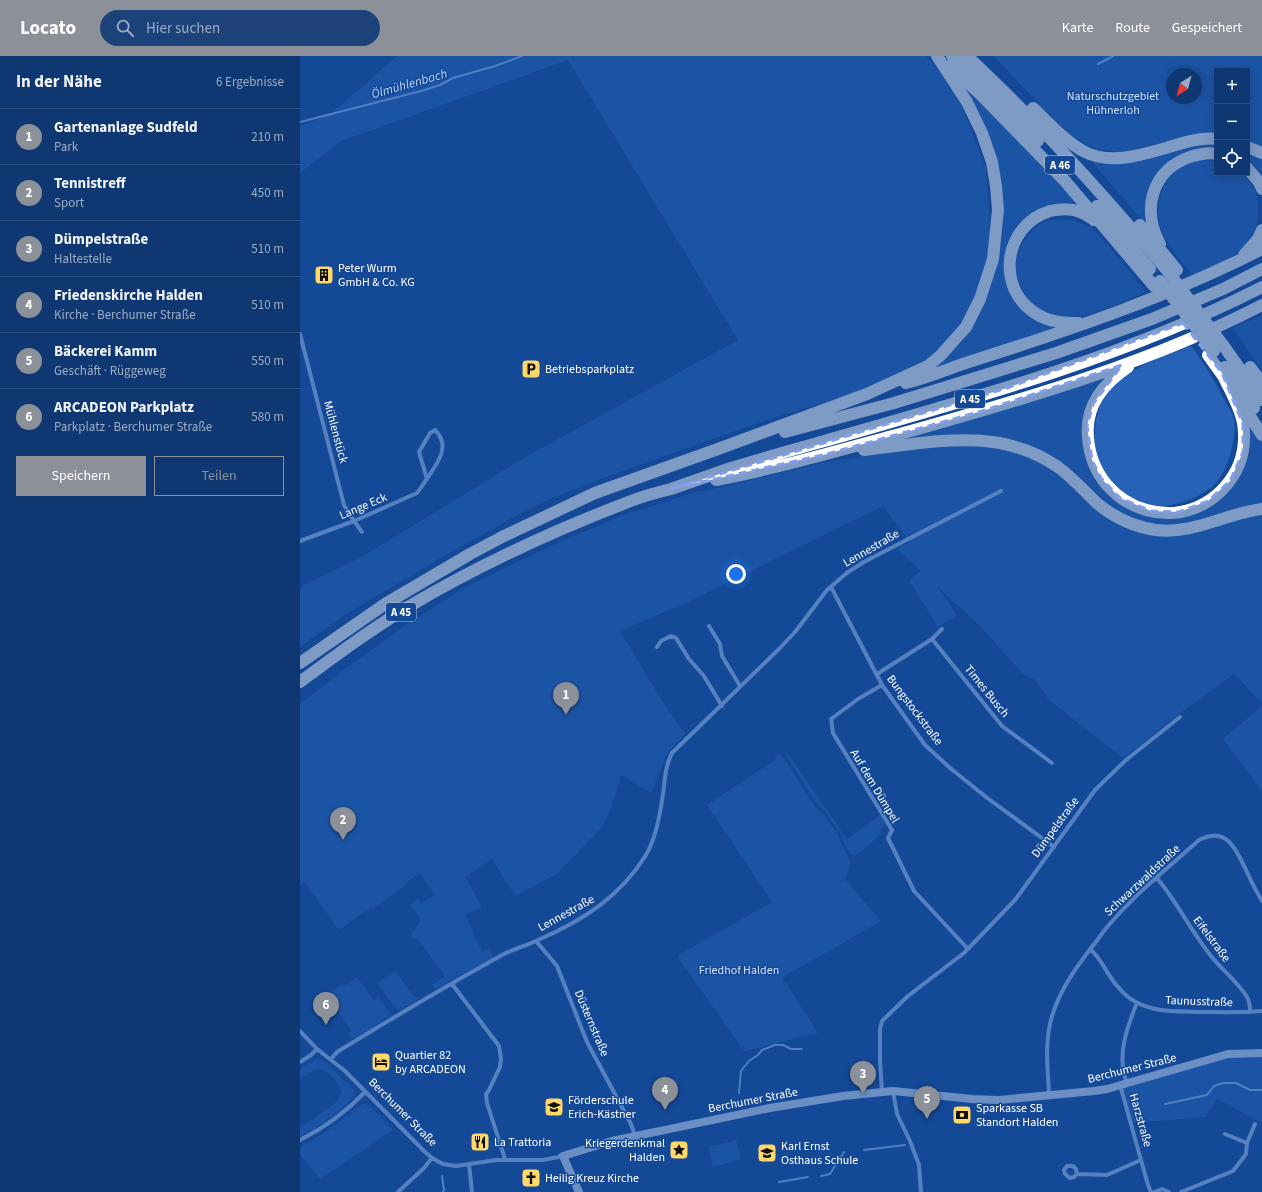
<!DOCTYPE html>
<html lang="de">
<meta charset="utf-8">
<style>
body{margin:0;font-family:"Source Sans 3",sans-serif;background:#1d427a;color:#f1f3f6}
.controls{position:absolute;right:12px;top:12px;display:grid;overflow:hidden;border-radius:0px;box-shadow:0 2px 10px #0003}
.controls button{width:36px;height:36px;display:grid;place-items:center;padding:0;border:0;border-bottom:1px solid #2f5184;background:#0f3772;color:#f1f3f6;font:20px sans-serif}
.compass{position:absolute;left:866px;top:12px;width:36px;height:36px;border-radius:50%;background:#0f3772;box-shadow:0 2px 10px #0003;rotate:216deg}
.you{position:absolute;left:436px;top:518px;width:14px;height:14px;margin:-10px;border:3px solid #fff;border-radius:50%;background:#1a73e8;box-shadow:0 0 0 6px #1a73e833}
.badge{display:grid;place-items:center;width:26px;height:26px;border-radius:50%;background:#8c9099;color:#fff;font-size:13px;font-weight:700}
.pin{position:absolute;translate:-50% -33px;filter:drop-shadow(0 1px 2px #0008)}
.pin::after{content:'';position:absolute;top:21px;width:14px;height:12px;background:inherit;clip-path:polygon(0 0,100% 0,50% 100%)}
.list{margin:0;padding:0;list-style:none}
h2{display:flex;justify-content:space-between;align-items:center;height:52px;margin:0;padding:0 16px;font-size:17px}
h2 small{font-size:13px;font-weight:400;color:#9bacc4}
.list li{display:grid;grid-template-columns:26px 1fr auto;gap:12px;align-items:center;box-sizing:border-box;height:56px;padding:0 16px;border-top:1px solid #2f5184}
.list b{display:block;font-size:15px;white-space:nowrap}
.list p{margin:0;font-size:13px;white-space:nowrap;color:#9bacc4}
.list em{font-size:13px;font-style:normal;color:#9bacc4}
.actions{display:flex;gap:8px;padding:12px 16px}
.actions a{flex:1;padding:9px 0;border:1px solid #8c9099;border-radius:0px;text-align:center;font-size:14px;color:#8c9099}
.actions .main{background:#8c9099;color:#fff}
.icon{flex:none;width:22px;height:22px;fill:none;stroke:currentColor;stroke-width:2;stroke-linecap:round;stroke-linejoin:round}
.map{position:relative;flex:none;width:962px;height:1136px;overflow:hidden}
header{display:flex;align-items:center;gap:24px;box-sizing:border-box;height:56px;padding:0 20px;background:#8c9099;color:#fff}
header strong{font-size:19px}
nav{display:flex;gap:22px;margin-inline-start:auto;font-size:14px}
.search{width:280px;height:36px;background:#1d427a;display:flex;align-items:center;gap:10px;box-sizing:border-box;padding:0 14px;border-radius:22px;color:#9bacc4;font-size:15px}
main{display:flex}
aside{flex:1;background:#0f3772}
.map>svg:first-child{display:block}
.green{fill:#2762b6;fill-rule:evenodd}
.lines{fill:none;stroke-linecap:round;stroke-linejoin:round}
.stream{stroke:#99c0f5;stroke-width:2}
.minor{stroke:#a6c6f3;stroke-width:4}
.secondary{stroke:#d6e5fc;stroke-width:8}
.motorway{stroke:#fff;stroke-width:12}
.motorway-bridge{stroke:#fff;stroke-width:12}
.marked{fill:none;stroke:#839eea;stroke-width:3;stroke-dasharray:8 5;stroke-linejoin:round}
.labels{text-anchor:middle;stroke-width:3;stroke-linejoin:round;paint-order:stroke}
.shield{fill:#144998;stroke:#b8c8e0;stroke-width:1}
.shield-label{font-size:11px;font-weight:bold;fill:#fff}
.park-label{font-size:12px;fill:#cee2fd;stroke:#144998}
.poi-label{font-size:12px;fill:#fff;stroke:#144998;text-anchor:start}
.street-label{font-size:12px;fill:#fff;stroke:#144998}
.water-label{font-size:13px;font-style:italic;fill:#b3d1f9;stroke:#144998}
</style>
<header>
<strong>Locato</strong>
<div class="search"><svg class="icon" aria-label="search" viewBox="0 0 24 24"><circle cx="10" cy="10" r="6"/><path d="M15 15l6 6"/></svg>Hier suchen</div>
<nav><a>Karte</a><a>Route</a><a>Gespeichert</a></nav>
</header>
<main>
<aside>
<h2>In der Nähe<small>6 Ergebnisse</small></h2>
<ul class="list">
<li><span class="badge">1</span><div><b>Gartenanlage Sudfeld</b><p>Park</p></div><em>210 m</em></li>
<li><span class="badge">2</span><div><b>Tennistreff</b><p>Sport</p></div><em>450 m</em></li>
<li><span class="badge">3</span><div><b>Dümpelstraße</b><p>Haltestelle</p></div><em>510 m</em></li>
<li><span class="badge">4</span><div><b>Friedenskirche Halden</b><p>Kirche · Berchumer Straße</p></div><em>510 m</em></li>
<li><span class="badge">5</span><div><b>Bäckerei Kamm</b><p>Geschäft · Rüggeweg</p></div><em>550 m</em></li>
<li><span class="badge">6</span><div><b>ARCADEON Parkplatz</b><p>Parkplatz · Berchumer Straße</p></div><em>580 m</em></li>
</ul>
<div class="actions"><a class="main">Speichern</a><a>Teilen</a></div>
</aside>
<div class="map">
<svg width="962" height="1136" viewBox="0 0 962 1136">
<rect width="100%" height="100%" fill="#144998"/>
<!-- green -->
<path class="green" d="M 97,0 L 626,0 L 636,11 L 660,46 L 686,113 L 689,155 L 690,176 L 688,197 L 678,234 L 662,267 L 635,298 L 622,307 L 585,327 L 464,365 L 317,417 L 255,441 L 229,453 L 146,499 L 43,560 L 0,591 L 0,531 L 63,500 L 229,399 L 438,284 L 268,4 L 41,85 L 0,117 L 0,70 L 31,58 Z
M 693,0 L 962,0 L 962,91 L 947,85 L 947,15 L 917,15 L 917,77 L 884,81 L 834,94 L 821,96 L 798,93 L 786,88 L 773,80 L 747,56 ZM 872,18 L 896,18 L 896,42 L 872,42 Z
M 663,28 L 778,146 L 767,146 L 744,150 L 734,155 L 719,169 L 711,237 L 761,271 L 631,313 C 641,304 653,295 663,285 C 674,271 682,253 688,236 C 717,164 704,92 663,28 Z
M 917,87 L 917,93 C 893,94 885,94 866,109 L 849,172 L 791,105 L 885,90 Z
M 947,95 L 962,101 L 962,123 L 947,106 Z
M 903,104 L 917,105 L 917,117 L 942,117 C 947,123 953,129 956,137 C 962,158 956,184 937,197 C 924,206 908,212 893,220 C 882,205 869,192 862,175 C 854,156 859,132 873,118 C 881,110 892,106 903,104 Z
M 759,163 C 767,164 776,164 783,168 C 800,174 833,221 846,236 C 824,245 795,260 771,261 C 763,261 754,260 747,257 C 729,249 713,225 716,204 C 717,199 720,193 723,187 C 727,179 735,170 744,166 C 749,164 754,164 759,163 Z
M 962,260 L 962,314 L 932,271 Z
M 891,290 C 905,308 916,327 926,347 C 929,352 933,358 934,363 C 937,381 928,416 915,428 C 903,439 890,445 875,448 C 865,451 851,451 842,447 C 829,442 814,431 806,420 C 788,391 791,348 818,325 C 836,310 868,298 891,290 Z
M 807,319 L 795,336 L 789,406 L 843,458 L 917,444 L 950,385 L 949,365 L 962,385 L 962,447 C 925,450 891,474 853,468 C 835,465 815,454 802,442 C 792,434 783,423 773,415 C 766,409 758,404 750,400 C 694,366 643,379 582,388 Z
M 677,388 L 716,395 L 746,409 L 841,475 L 962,458 L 962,647 L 934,618 L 879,658 L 823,702 L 749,644 L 737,625 L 723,618 L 683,573 L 637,530 L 657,559 L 638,571 L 609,524 L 621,515 L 597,493 L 610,486 L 583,450 L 384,548 L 320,575 L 360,642 L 385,678 L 370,694 L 365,702 L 351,737 L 321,719 L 312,750 L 301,772 L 257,818 L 215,840 L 192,803 L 165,821 L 182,851 L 165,859 L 182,896 L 189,893 L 193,901 L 134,933 L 132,929 L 145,920 L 118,883 L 112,882 L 111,879 L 121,864 L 110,849 L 118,843 L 121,847 L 135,839 L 120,817 L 107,826 L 108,828 L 72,853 L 71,851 L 39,874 L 5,826 L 0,829 L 0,648 L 45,613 L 109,567 L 162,533 L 246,492 L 323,459 L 396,436 L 427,430 L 521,407 L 608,392 Z
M 962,650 L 962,735 L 923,683 Z
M 486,695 L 547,783 L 580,759 L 586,768 L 582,772 L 580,779 L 557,799 L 551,798 L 543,786 L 542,780 L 525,755 L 518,749 L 485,698 Z
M 479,699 L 483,701 L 515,751 L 524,759 L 538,779 L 540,786 L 547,798 L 549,804 L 551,807 L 545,823 L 581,865 L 510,906 L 482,921 L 518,977 L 444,995 L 377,900 L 472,846 L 407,749 L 475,704 L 474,702 Z
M 95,915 L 114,941 L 116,940 L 119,943 L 98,955 L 78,929 L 79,926 Z
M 57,921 L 74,945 L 79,942 L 91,958 L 72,972 L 53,983 L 48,978 L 52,975 L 29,943 L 14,952 L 12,950 L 42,928 L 44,930 Z
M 962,997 L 962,1067 L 917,1043 L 906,1061 L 831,1067 L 820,1029 L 925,999 Z
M 20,1003 L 25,1006 L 52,1032 L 55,1035 C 54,1048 12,1075 0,1080 L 0,1072 L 34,1048 L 38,1044 L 41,1035 C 38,1026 27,1011 16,1014 C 10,1015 5,1021 0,1024 L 0,1013 L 16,1004 Z
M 63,1048 L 69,1049 L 93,1074 L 20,1123 L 0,1098 L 0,1091 L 24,1077 Z
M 436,1084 L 441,1103 L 413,1111 L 409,1091 Z"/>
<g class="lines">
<!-- stream -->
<path class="stream" d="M 798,8 L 813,0
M 0,66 L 121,35 L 140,29 L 153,22 L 195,10 L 222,0
M 439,1037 L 441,1015 L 449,1005 L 458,999 L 462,994 L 475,989 L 483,989 L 491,993 L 502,993
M 865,1048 L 907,1039 L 914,1030 L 923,1027 L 936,1027 L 950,1034 L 962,1034
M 564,1094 L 605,1089
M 142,1120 L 144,1134 L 143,1136
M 521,1120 L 530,1118 L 544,1096
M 479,1126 L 508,1121"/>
<!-- minor -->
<path class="minor" d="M 0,278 L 44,449 L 54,465 L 62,476
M 0,485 L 54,465 L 117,437 C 121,432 124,427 128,421 C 138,407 151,389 135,374 L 130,377 L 119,396 L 127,423
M 531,531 L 582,629 L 625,689 L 650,712 L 686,741 L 754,791
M 409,570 L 420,588 L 422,600 L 440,630
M 632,583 L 642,573
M 357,591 L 361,585 L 371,580 L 376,582 L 389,603 L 404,620 L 422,650
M 577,618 L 632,583 L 702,670 L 752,707
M 582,629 L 558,643 L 531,663 L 533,677 L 592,774 L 588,782 L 614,835 L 668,893
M 857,822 C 877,846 891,875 911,900 C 922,914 938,926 947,941 C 950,946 950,951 950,956
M 236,885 L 257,910 L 287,986 L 331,1068 L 335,1080
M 790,893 C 803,904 807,920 819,932 C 824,938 831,944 838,947 C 855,956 876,955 895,956 C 917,956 939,957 962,955
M 152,928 L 199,990 L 201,1003 L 200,1011 L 188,1036 L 186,1038 L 187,1047 L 205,1103
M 0,975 L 17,993 L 45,1015 L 124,1095 L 132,1102 L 143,1108 L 156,1110 L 196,1104 L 243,1104 L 263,1100
M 31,1003 L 37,996 C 91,963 146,930 202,899 C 213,893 226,890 238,884 C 282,865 320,841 346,799 C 356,782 360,758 363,738 C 365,723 365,711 372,697 L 480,592 L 495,576 L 527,534 L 548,516 L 564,506 L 701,435
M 0,1006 L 11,999 L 17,993
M 827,1027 C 816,1001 827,971 837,947
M 820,1029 L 848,1129 L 851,1136
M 593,1035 L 597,1058 L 610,1085 L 619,1109 L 621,1136
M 582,1036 L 580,1005 L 580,973 L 582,965 L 608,940 L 664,897 L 715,844 L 795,734 L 826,704 L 880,661
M 749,1039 C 748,1013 744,987 752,960 C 760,934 775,913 791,892 C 797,885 802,877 808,870 C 835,838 868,812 899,784 C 927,770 936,793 946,814 C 951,825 956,835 962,845
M 0,1084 C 24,1072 47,1055 65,1036
M 947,1087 L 955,1068
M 169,1108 L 172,1136
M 777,1118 L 776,1113 L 773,1110 L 767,1110 L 764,1114 L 765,1118 L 770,1122 L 774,1121 L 777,1118 L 807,1119 L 841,1104
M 98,1136 L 124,1112 L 132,1102
M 854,1136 L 862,1133 L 869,1136
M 881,1136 L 933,1115 L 946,1098 L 947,1087 L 925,1078"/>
<!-- secondary -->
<path class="secondary" d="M 279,1136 L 263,1100 L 312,1085 L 470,1052 L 543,1040 L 593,1035 L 672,1043 L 699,1044 L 794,1035 L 807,1033 L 928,998 L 962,997"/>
<!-- motorway -->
<path class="motorway" d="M 652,0 L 738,85
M 667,0 C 740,68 806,141 870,218
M 650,10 L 683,41 L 765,125 L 854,230
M 733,52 C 748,66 767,87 785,96 C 810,109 841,99 866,92 C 882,87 900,81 917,83
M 947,91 L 962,97
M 947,112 L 959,126 L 962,133
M 797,150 L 850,213
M 840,169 L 877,214
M 860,188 C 841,153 852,112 893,100 C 900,98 909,96 917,98
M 944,199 L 958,183 L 962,174
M 779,267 C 764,267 748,266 735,257 C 695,231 704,169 750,155 C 759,153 771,152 780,156 C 785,158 789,161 794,164
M 923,289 L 962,344
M 908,299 L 926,324
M 828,311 C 804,327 785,350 788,381 C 793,458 891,486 933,420 C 943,405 946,385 943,367 C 940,350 929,333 922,317
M 925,311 L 954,352
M 950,311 L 962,327
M 606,327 C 630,321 652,311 675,304 C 773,273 870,240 962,193
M 941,346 L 962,379
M 485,376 L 594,347 L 756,297 L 852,263 L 923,233 L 962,213
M 564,394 C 631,387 697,369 758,411 C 773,422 785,436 798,448 C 814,461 835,471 856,474 C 893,479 926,457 962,453
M 416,424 C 484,411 551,391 618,373 C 735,340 854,305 962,249
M 0,607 L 85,548 L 170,498 L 202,481 L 295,437 L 418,393 L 567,338 L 628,310 L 641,299 L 666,271 L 680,243 L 693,203 L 698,154 L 696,130 L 692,106 L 682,77 L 667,46 L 637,0
M 0,626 C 35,600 70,574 108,551 C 180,508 257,473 336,443 C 347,439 359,436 371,433 C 391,426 411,419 431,412 C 461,403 491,394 521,386 C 671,343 823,302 962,231"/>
<!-- motorway-bridge -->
<path class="motorway-bridge" d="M 870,218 L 923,289
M 860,225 L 914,295"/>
</g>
<!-- marked area -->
<path d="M0 0H962V1136H0ZM 883,267 L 922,317 L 943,368 L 943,396 L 930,425 L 908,445 L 879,456 L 851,455 L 820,442 L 801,422 L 792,404 L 787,370 L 793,348 L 822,309 L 682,355 L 527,398 L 370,433 L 707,332 Z" fill="#144998" fill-opacity=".55" fill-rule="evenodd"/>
<path class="marked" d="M 883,267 L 922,317 L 943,368 L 943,396 L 930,425 L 908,445 L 879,456 L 851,455 L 820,442 L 801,422 L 792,404 L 787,370 L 793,348 L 822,309 L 682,355 L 527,398 L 370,433 L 707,332 Z"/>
<!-- icons -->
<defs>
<symbol id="building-square" viewBox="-11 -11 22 22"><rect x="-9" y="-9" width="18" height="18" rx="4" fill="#ffd968" stroke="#144998"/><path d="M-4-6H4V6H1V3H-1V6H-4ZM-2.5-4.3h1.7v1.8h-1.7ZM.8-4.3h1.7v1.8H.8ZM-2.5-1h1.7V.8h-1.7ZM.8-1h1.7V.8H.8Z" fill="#111"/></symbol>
<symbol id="parking-square" viewBox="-11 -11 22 22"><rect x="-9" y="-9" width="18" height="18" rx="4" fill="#ffd968" stroke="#144998"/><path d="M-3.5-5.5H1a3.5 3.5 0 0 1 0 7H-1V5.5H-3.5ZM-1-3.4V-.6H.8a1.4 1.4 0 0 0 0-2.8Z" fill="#111"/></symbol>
<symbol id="hotel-square" viewBox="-11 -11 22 22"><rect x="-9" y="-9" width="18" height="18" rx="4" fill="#ffd968" stroke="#144998"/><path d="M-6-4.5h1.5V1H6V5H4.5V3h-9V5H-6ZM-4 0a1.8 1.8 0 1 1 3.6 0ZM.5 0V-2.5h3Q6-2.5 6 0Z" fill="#111"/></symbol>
<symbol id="school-square" viewBox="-11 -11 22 22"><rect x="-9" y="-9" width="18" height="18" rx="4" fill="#ffd968" stroke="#144998"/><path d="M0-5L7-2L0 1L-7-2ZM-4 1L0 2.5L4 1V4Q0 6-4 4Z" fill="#111"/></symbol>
<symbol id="bank-square" viewBox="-11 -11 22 22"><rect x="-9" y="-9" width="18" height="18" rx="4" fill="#ffd968" stroke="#144998"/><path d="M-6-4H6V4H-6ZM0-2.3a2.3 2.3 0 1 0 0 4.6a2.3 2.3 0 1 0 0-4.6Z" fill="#111"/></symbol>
<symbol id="restaurant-square" viewBox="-11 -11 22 22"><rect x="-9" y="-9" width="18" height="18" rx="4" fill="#ffd968" stroke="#144998"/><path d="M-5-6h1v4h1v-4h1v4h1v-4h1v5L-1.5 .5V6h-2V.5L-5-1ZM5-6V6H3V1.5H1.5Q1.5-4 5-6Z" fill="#111"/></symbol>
<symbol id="sight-square" viewBox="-11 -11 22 22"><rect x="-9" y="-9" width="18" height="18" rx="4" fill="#ffd968" stroke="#144998"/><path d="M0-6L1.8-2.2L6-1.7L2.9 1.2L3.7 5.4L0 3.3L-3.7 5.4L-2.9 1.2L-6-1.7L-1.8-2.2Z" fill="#111"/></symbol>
<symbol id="church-square" viewBox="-11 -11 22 22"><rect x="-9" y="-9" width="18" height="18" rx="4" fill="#ffd968" stroke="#144998"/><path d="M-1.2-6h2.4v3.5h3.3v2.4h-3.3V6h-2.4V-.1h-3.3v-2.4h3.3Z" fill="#111"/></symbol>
</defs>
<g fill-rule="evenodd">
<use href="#building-square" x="13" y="208" width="22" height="22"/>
<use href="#parking-square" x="220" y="302" width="22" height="22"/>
<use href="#hotel-square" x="70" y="995" width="22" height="22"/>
<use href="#school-square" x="243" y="1040" width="22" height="22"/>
<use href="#bank-square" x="651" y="1048" width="22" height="22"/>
<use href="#restaurant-square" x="169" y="1075" width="22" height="22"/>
<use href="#sight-square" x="368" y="1083" width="22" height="22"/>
<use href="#school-square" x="456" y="1086" width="22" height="22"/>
<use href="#church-square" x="220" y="1111" width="22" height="22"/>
</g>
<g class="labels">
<!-- shield labels -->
<g class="shield">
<rect x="745" y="100" width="30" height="18" rx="3"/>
<rect x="655" y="334" width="30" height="18" rx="3"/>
<rect x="86" y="547" width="30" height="18" rx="3"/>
</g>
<g class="shield-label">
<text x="760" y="113">A 46</text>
<text x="670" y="347">A 45</text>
<text x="101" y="560">A 45</text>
</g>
<!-- park labels -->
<g class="park-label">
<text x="813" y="44">Naturschutzgebiet<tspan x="813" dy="14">Hühnerloh</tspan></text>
<text x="439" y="918">Friedhof Halden</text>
</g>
<!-- poi labels -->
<g class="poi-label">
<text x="38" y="216">Peter Wurm<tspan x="38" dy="14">GmbH &amp; Co. KG</tspan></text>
<text x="245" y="317">Betriebsparkplatz</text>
<text x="95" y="1003">Quartier 82<tspan x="95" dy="14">by ARCADEON</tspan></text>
<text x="268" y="1048">Förderschule<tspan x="268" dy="14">Erich-Kästner</tspan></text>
<text x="676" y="1056">Sparkasse SB<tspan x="676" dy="14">Standort Halden</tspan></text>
<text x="194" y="1090">La Trattoria</text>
<text x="365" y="1091" text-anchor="end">Kriegerdenkmal<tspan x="365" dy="14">Halden</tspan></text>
<text x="481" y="1094">Karl Ernst<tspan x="481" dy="14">Osthaus Schule</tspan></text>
<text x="245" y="1126">Heilig Kreuz Kirche</text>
</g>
<!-- street labels -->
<g class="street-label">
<text transform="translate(36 376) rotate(75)" y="4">Mühlenstück</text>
<text transform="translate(63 450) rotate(-23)" y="4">Lange Eck</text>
<text transform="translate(571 492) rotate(-30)" y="4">Lennestraße</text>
<text transform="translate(687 635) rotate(51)" y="4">Times Busch</text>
<text transform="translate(615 654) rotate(53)" y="4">Bungstockstraße</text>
<text transform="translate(575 730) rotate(59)" y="4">Auf dem Dümpel</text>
<text transform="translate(755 771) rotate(-54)" y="4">Dümpelstraße</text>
<text transform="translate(842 824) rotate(-43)" y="4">Schwarzwaldstraße</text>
<text transform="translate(266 857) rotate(-29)" y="4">Lennestraße</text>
<text transform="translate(912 883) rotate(53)" y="4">Eifelstraße</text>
<text transform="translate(899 945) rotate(2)" y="4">Taunusstraße</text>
<text transform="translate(292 967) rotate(67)" y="4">Düsternstraße</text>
<text transform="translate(832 1012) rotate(-14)" y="4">Berchumer Straße</text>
<text transform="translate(453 1044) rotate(-11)" y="4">Berchumer Straße</text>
<text transform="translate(103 1056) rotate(45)" y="4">Berchumer Straße</text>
<text transform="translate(841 1064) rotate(74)" y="4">Harzstraße</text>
</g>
<!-- water labels -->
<g class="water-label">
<text transform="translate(109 27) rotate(-16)" y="5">Ölmühlenbach</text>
</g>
</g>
</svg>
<div class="controls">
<button>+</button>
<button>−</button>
<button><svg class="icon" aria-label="locate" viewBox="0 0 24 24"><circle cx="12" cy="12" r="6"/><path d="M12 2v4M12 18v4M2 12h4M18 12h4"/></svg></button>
</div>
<svg class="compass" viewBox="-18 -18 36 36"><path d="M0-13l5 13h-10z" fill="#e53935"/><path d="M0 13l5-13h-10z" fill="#9bacc4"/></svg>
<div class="you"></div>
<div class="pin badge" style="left:266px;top:659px">1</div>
<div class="pin badge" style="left:43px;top:784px">2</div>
<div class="pin badge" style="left:563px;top:1038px">3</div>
<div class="pin badge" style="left:365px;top:1054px">4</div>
<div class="pin badge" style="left:627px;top:1063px">5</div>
<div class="pin badge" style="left:26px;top:969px">6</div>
</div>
</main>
